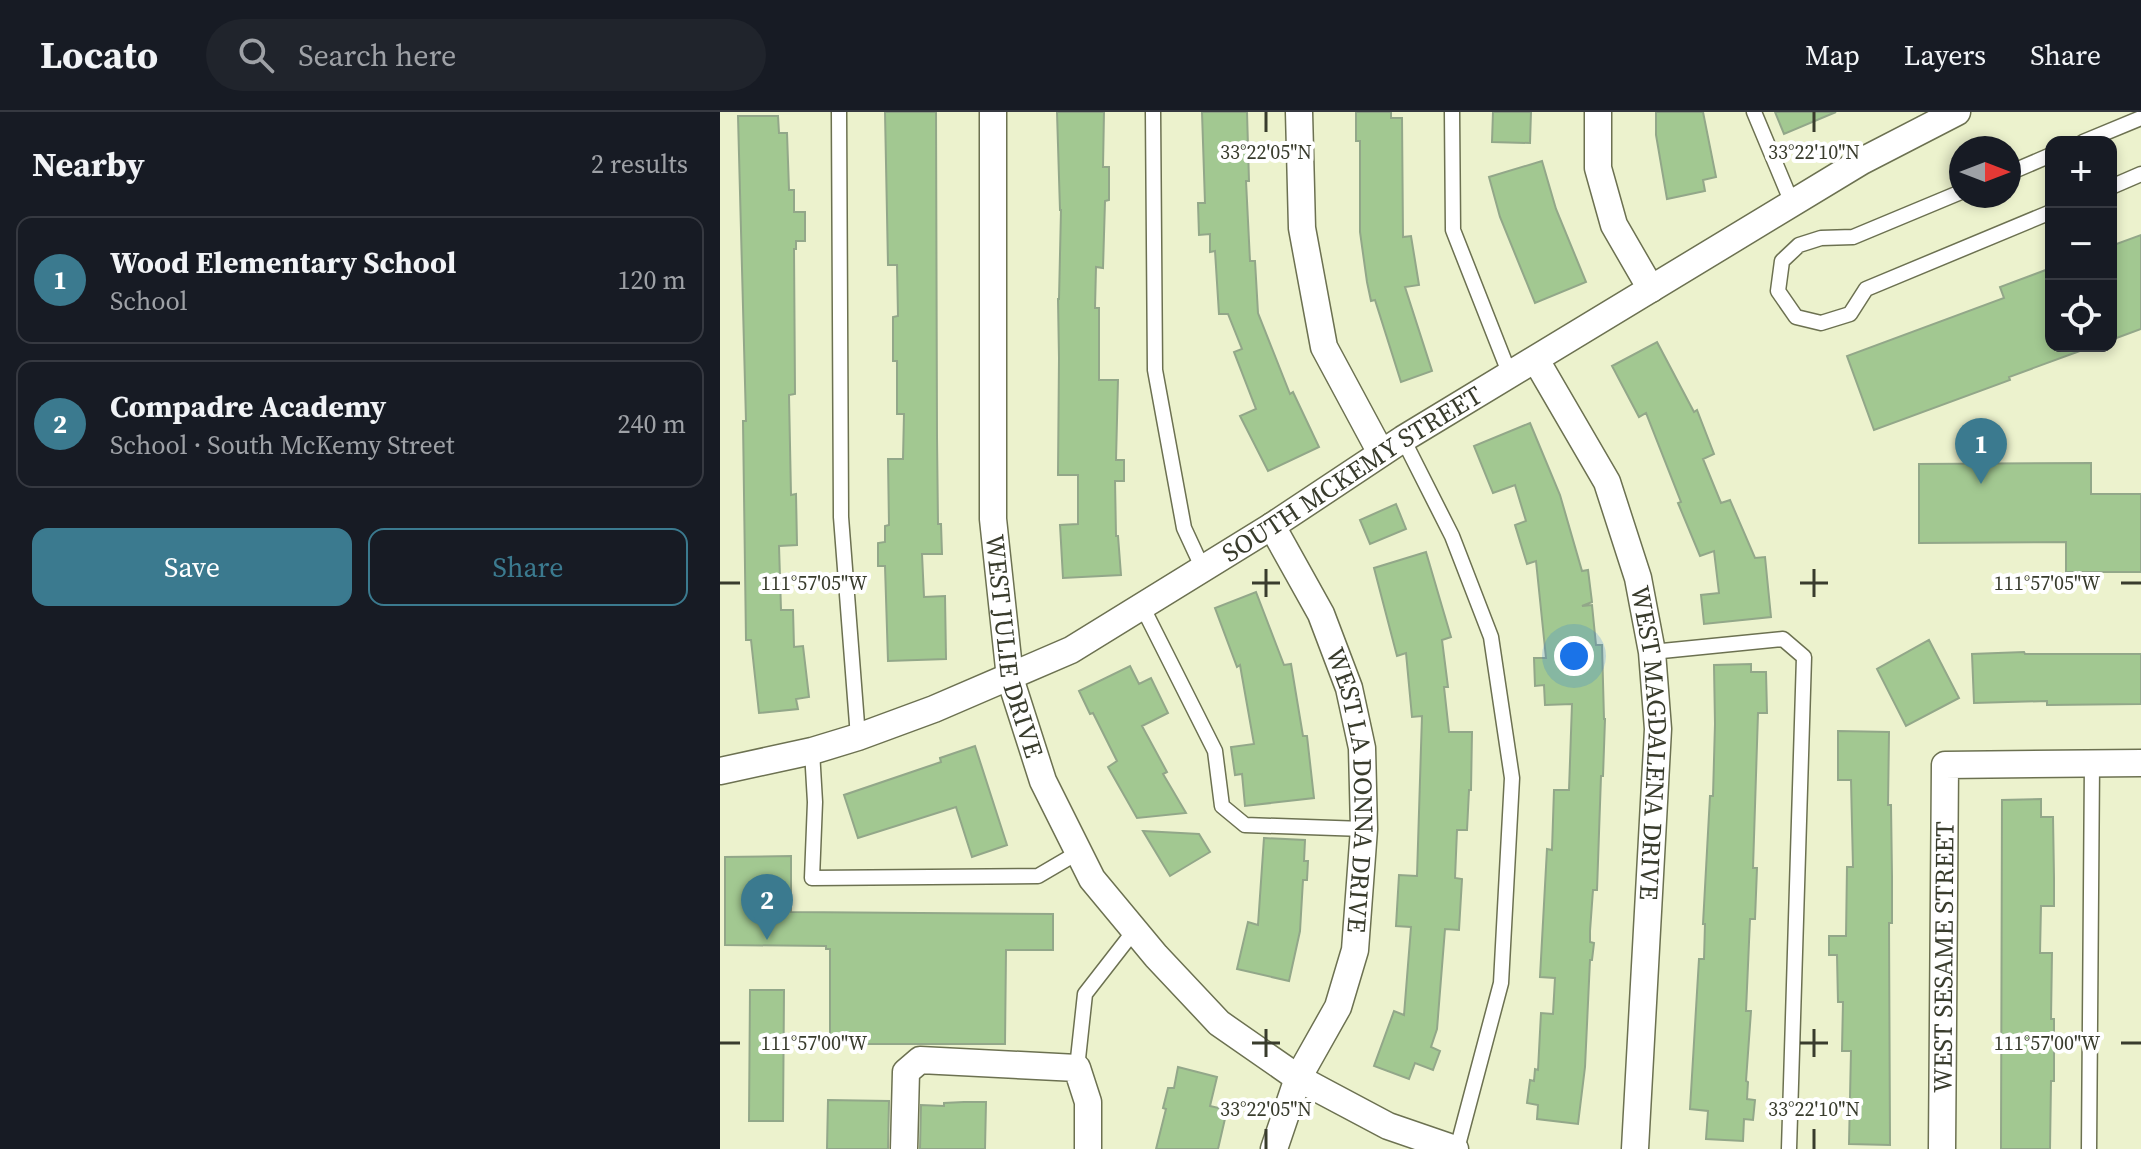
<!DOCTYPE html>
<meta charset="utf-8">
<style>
body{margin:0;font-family:"Source Serif 4",serif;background:#20242c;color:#f1f3f6}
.controls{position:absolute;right:24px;top:24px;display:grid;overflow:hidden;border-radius:16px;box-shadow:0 4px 12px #0003}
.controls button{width:72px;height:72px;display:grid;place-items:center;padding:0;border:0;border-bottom:2px solid #363941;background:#171b24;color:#f1f3f6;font:40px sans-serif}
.compass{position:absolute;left:1229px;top:24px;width:72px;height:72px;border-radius:50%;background:#171b24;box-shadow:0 4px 12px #0003;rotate:90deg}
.you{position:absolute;left:854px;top:544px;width:28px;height:28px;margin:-20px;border:6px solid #fff;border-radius:50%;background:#1a73e8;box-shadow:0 0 0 12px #1a73e833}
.badge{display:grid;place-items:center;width:52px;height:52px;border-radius:50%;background:#3b7a8f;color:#fff;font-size:26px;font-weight:700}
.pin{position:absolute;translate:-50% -66px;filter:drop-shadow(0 2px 4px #0008)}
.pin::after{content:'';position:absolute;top:42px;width:28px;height:24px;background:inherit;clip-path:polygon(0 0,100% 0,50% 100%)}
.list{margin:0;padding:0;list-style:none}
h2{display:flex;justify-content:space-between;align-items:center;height:104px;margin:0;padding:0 32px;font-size:34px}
h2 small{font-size:26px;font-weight:400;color:#9ea1a6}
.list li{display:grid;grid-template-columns:52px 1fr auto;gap:24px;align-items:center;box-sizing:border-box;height:128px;margin:0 16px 16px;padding:0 16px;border:2px solid #363941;border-radius:16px}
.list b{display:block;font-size:30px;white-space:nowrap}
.list p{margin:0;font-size:26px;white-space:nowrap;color:#9ea1a6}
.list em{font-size:26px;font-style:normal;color:#9ea1a6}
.actions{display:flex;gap:16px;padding:24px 32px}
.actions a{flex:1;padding:18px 0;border:2px solid #3b7a8f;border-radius:16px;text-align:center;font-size:28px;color:#3b7a8f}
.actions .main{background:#3b7a8f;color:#fff}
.icon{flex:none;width:44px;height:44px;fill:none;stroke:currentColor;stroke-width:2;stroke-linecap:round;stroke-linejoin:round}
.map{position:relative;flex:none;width:1421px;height:1037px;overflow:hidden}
header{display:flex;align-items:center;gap:48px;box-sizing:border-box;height:112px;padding:0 40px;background:#171b24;border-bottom:2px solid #363941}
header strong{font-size:38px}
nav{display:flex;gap:44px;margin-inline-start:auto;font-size:28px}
.search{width:560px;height:72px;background:#20242c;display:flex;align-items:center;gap:20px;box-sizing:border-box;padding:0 28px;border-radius:44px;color:#9ea1a6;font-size:30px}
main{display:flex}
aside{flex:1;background:#171b24}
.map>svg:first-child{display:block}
.building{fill:#a2c891;stroke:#92a789;stroke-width:2}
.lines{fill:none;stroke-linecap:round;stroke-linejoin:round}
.service-casing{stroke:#6c7151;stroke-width:17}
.minor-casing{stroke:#6c7151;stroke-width:29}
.service{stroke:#fff;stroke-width:14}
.minor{stroke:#fff;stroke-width:26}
.ticks{fill:none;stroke:#393c2d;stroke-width:3}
.labels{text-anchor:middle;stroke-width:8;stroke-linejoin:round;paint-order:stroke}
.street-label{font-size:26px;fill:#393c2d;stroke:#fff}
.ticks-label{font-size:20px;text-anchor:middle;fill:#393c2d;stroke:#fff;stroke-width:8;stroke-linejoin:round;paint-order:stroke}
</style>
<header>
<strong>Locato</strong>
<div class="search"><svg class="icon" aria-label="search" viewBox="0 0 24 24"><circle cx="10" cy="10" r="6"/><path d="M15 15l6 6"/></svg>Search here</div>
<nav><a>Map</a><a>Layers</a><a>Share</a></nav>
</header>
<main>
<aside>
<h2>Nearby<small>2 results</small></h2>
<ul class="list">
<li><span class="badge">1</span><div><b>Wood Elementary School</b><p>School</p></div><em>120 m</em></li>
<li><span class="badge">2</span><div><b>Compadre Academy</b><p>School · South McKemy Street</p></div><em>240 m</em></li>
</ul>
<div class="actions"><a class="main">Save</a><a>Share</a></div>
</aside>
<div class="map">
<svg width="1421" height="1037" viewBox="0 0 1421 1037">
<rect width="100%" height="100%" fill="#ecf2cd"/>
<!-- building -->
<path class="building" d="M 165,0 L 216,0 L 217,325 L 218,412 L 221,412 L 222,442 L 202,442 L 204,485 L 225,484 L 226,547 L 168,549 L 165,454 L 158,454 L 158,431 L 165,430 L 165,414 L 169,413 L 168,347 L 183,347 L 184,302 L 177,302 L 177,249 L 173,249 L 173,205 L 178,204 L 177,153 L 168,153 Z
M 337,0 L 384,0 L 383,55 L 389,55 L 389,88 L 385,89 L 383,156 L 376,155 L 375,196 L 379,196 L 379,268 L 398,268 L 396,348 L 404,348 L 404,369 L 395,369 L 396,424 L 398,424 L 401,463 L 343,466 L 340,413 L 358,412 L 358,363 L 338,363 L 339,246 L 338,187 L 339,187 L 341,98 L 340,98 Z
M 482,0 L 527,0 L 529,69 L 526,69 L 530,149 L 535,149 L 538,201 L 570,282 L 573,280 L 599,335 L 548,359 L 520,304 L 536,297 L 514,240 L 522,237 L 508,202 L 499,202 L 495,139 L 490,140 L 490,122 L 479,123 L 478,91 L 485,91 Z
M 636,0 L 671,0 L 671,6 L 682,6 L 683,125 L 691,124 L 699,173 L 685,175 L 712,259 L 681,270 L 655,188 L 651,189 L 647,170 L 640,120 L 640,29 L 636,29 Z
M 773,0 L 811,0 L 810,31 L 772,30 Z
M 936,0 L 983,0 L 996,65 L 983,68 L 985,79 L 947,87 L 936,23 Z
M 1055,0 L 1116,0 L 1064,22 Z
M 18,4 L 58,4 L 59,21 L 67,21 L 69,78 L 74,78 L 74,100 L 85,100 L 85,129 L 76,129 L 76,137 L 74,137 L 75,282 L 69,283 L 71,383 L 76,382 L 77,433 L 59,434 L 61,498 L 73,498 L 74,535 L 83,534 L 89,585 L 76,587 L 78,597 L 39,601 L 31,528 L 26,528 L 23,309 L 26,309 Z
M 822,49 L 836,97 L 866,170 L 815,191 L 780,105 L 769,65 Z
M 1421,123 L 1421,217 L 1391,228 L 1391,134 Z
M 1331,156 L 1331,234 L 1368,234 L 1368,236 L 1289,265 L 1290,268 L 1154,318 L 1127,244 L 1284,186 L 1280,175 Z
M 937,230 L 974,300 L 977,298 L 994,342 L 983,347 L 1001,391 L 1010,388 L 1035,446 L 1045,445 L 1051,505 L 984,512 L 981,483 L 999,481 L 994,439 L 980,444 L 958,391 L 961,390 L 926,301 L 919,305 L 892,254 Z
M 810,311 L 840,383 L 862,459 L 868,458 L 872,490 L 862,494 L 872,493 L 876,533 L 882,533 L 884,607 L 885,607 L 883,664 L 881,664 L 877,778 L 873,778 L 870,819 L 870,830 L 874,831 L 872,848 L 870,848 L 865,955 L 858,1012 L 817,1007 L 818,993 L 807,991 L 810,968 L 814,969 L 815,957 L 818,958 L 821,901 L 833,902 L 835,866 L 820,865 L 827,737 L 832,738 L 834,678 L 849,678 L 852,592 L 825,593 L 824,573 L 815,574 L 814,546 L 826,546 L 816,449 L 807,452 L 795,413 L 806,409 L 795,373 L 773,381 L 754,334 Z
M 1371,351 L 1371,382 L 1421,382 L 1421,460 L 1346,460 L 1346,430 L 1199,431 L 1199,352 Z
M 676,392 L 686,417 L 650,432 L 640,408 Z
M 706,440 L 731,525 L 722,528 L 728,575 L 724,575 L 729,620 L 752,620 L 751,678 L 749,678 L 747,718 L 737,718 L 735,766 L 742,767 L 739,818 L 725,817 L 717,917 L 711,935 L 720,939 L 713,958 L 695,951 L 689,967 L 654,954 L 674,899 L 684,903 L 691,815 L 676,814 L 679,763 L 697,764 L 702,604 L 692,605 L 686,541 L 677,544 L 654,456 Z
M 536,480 L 564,553 L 571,552 L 583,624 L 587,624 L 594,686 L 525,694 L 522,662 L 515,663 L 511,635 L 534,632 L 520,553 L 517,555 L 495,496 Z
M 1209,528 L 1239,586 L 1186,614 L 1157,557 Z
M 1304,540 L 1305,542 L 1421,542 L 1421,592 L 1327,593 L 1327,589 L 1254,591 L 1252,542 Z
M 1031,552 L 1031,560 L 1046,560 L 1047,601 L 1038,601 L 1033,756 L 1037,756 L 1035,807 L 1030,807 L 1026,899 L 1031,899 L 1026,969 L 1028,970 L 1027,987 L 1035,988 L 1033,1008 L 1024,1007 L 1023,1029 L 986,1027 L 988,999 L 970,997 L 979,847 L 984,847 L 985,812 L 983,812 L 990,684 L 993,684 L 995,612 L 994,553 Z
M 410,554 L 419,572 L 431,566 L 448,601 L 422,614 L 447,660 L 443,662 L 466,701 L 417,706 L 388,655 L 397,649 L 373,601 L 370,602 L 359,579 Z
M 1118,619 L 1169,620 L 1168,693 L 1171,693 L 1172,764 L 1172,811 L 1169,811 L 1170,1033 L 1129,1032 L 1131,939 L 1122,939 L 1123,890 L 1118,890 L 1117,843 L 1109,843 L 1109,824 L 1126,824 L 1127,755 L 1133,755 L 1131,668 L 1118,668 Z
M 255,634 L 287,733 L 252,745 L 236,695 L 138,726 L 124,683 L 221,650 L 220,646 Z
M 1321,687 L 1321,705 L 1333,705 L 1334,766 L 1334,794 L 1321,794 L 1320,841 L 1332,841 L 1331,907 L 1334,907 L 1334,969 L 1331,969 L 1330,1037 L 1281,1037 L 1282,688 Z
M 423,719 L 479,722 L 490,740 L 450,764 Z
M 544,726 L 585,728 L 584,749 L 588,749 L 587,768 L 583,768 L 580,819 L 569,869 L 517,857 L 528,810 L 538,813 Z
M 71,744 L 71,800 L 333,802 L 333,838 L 286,838 L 285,932 L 110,932 L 110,837 L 106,837 L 106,834 L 5,833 L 5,745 Z
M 30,878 L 64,878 L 63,1009 L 29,1009 Z
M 458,955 L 497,965 L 490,994 L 507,998 L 498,1037 L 436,1037 L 446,997 L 443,996 L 448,976 L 454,976 Z
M 108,988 L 169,989 L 168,1037 L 107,1037 Z
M 244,990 L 266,990 L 265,1037 L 200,1037 L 201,993 L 224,994 L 224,991 Z"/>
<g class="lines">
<defs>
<path id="service" d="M 119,0 L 121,405 L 138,625
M 433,0 L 435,258 L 464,416 L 483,457
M 732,0 L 733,118 L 790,263
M 1034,0 L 1072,91
M 1363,30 L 1421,6
M 1289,61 L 1331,43
M 1391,75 L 1421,62
M 1241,80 L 1133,125 L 1101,126 L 1079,133 L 1062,149 L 1058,179 L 1076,205 L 1101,211 L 1130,202 L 1146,177 L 1331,100
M 683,327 L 732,424 L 771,525 L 792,666 L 781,871 L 737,1037
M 422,494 L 495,639 L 502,694 L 525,713 L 644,717
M 932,540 L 1063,527 L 1084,545 L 1069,1037
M 92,639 L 95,690 L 92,766 L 318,764 L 359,740
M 357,956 L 365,882 L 414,819
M 1369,1037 L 1372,651"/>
<g id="minor">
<path id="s1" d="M 273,0 L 273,407 L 290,566 L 323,669 L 372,767 L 436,844 L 499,911 L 578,966 L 604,980 L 668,1014 L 735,1037"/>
<path d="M 579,0 L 582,116 L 604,235 L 661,341"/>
<path d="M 878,0 L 878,56 L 894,113 L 931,177"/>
<path id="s2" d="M 816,248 L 887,370 L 918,466 L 932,540 L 938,617 L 915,1037"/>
<path id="s3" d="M 552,414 L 601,502 L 629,576 L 642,636 L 644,717 L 635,838 L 618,895 L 578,966 L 554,1037"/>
<path id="s4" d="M 0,659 L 92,639 L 138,625 L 214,597 L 351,538 L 552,414 L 683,327 L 1142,49 L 1237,0"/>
<path d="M 184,1037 L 186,960 L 200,948 L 357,956 L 368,990 L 368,1037"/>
<path id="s5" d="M 1222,1037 L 1225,653 L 1421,651"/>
</g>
</defs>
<!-- service casing -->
<use href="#service" class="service-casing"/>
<!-- minor casing -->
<use href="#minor" class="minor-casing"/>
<!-- service -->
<use href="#service" class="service"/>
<!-- minor -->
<use href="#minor" class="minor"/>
</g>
<!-- ticks -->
<path class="ticks" d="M 546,0 L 546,20M 1094,0 L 1094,20M 546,457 L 546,485M 1094,457 L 1094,485M 0,471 L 20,471M 532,471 L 560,471M 1080,471 L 1108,471M 1401,471 L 1421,471M 546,917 L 546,945M 1094,917 L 1094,945M 0,931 L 20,931M 532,931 L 560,931M 1080,931 L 1108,931M 1401,931 L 1421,931M 546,1017 L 546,1037M 1094,1017 L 1094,1037"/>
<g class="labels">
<!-- street labels -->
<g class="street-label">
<text dy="9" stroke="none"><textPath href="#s4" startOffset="704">SOUTH MCKEMY STREET</textPath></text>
<text dy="9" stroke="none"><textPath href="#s1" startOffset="536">WEST JULIE DRIVE</textPath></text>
<text dy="9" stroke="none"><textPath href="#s2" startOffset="408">WEST MAGDALENA DRIVE</textPath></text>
<text dy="9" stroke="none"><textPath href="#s3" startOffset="282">WEST LA DONNA DRIVE</textPath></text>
<text dy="9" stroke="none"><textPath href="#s5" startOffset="192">WEST SESAME STREET</textPath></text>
</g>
</g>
<g class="ticks-label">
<text x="546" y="47">33°22'05"N</text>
<text x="1094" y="47">33°22'10"N</text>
<text x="1327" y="478">111°57'05"W</text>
<text x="94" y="478">111°57'05"W</text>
<text x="1327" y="938">111°57'00"W</text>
<text x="94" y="938">111°57'00"W</text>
<text x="546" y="1004">33°22'05"N</text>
<text x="1094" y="1004">33°22'10"N</text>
</g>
</svg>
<div class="controls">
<button>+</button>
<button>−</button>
<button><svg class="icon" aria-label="locate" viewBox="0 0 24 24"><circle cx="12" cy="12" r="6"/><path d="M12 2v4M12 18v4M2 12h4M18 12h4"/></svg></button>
</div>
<svg class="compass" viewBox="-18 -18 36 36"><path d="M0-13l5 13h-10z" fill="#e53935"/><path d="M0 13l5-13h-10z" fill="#9ea1a6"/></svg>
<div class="you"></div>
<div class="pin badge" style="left:1261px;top:372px">1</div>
<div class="pin badge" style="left:47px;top:828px">2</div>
</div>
</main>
